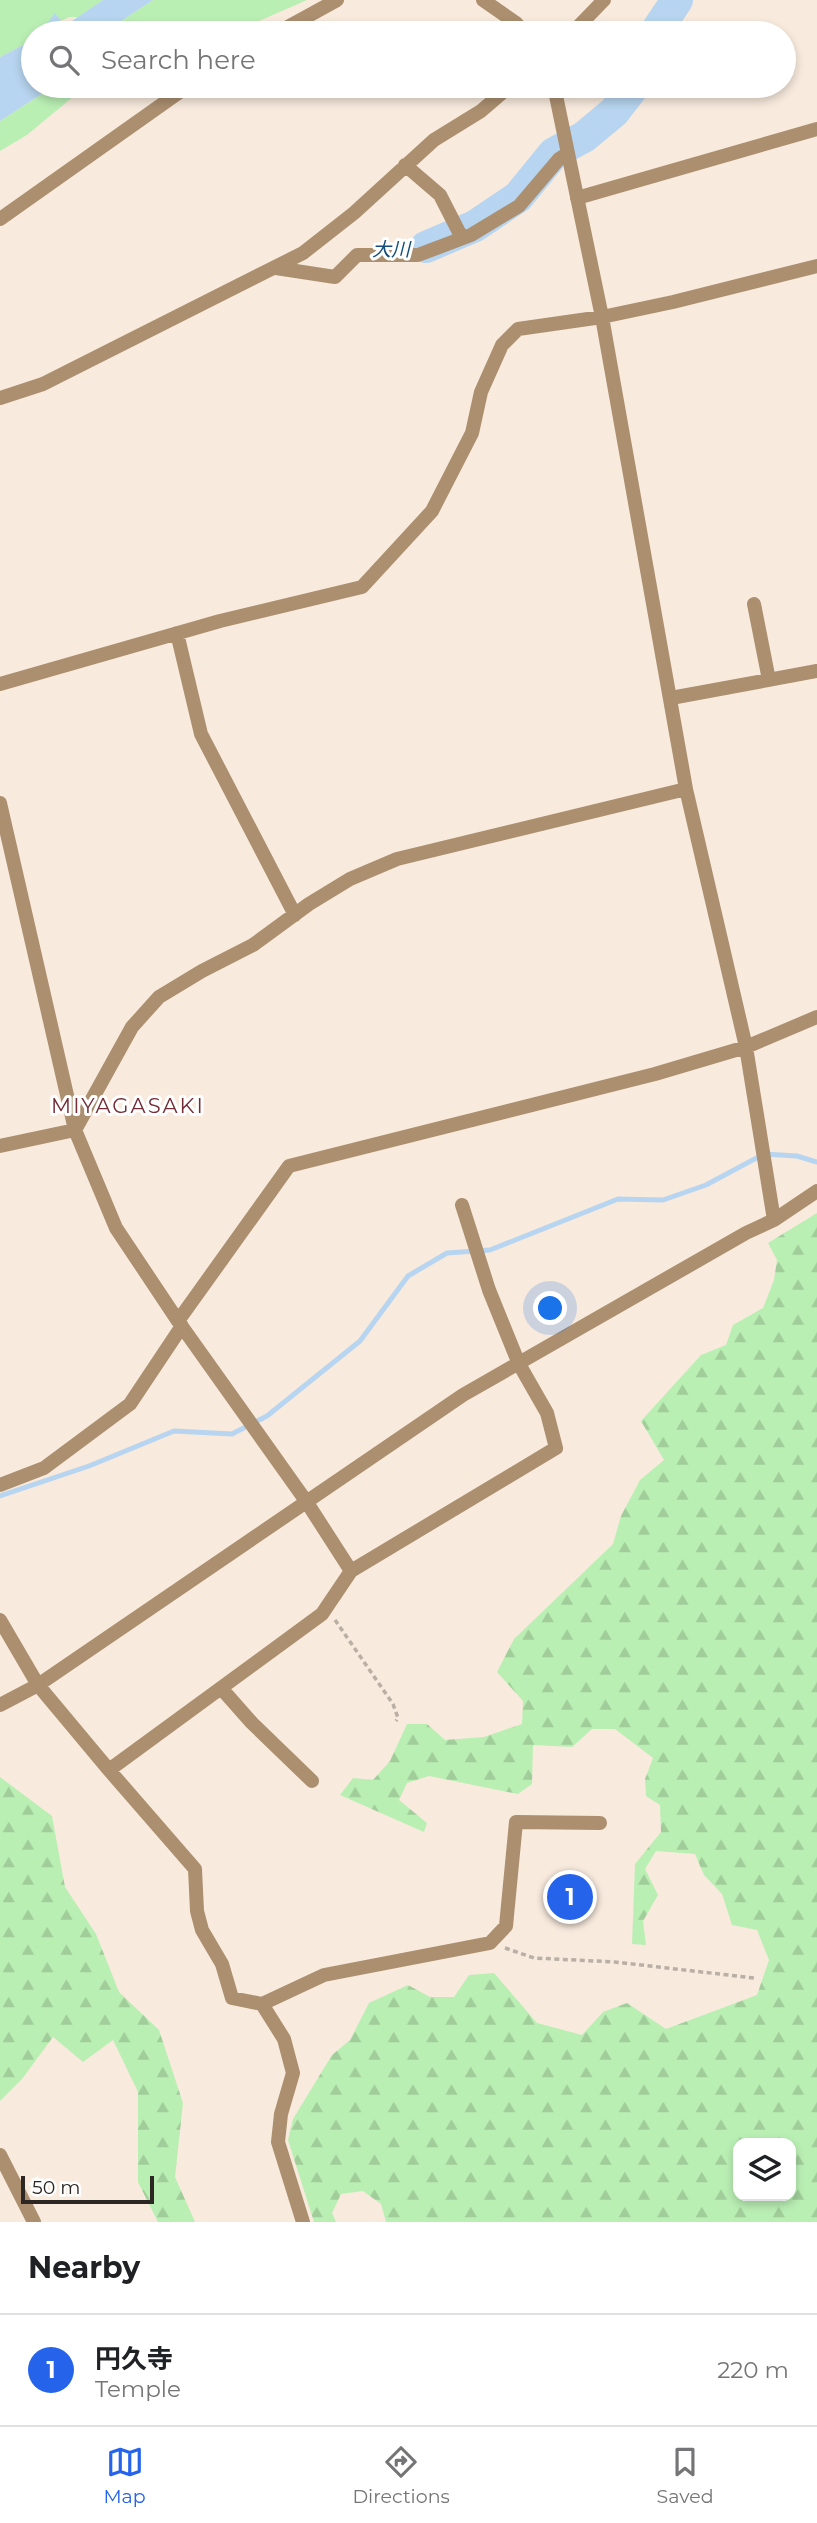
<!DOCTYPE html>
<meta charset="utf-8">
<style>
body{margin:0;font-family:Montserrat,"Noto Sans JP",sans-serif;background:#f2f2f2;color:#202124}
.controls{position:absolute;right:21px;bottom:21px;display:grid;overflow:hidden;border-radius:14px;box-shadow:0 4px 10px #0003}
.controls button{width:63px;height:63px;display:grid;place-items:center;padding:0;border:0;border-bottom:2px solid #e0e0e0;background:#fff;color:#202124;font:35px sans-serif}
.scale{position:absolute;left:21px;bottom:18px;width:133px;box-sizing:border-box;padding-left:7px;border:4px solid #2c2722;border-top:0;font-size:19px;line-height:24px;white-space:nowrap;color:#2c2722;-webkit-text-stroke:5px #fff;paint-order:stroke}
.you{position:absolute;left:551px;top:1309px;width:24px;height:24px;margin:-18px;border:5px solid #fff;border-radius:50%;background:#1a73e8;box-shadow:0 0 0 10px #1a73e833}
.badge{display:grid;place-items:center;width:46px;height:46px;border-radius:50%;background:#2563eb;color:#fff;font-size:23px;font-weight:700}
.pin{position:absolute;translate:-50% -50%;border:4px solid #fff;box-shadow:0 2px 7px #0006}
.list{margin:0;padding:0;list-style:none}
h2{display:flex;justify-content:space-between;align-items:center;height:91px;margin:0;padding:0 28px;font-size:30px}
h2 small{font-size:23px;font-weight:400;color:#757577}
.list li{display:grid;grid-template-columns:46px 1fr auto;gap:21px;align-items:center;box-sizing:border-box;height:112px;padding:0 28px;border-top:2px solid #e0e0e0}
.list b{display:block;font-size:26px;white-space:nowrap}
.list p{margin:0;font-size:23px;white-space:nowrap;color:#757577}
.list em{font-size:23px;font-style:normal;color:#757577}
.icon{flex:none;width:38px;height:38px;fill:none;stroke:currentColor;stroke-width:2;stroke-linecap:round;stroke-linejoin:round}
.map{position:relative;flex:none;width:817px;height:2222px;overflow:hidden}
.search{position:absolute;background:#fff;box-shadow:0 4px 10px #0003;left:21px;right:21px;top:21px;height:77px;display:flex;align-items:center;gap:18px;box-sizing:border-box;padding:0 24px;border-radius:38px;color:#757577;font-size:26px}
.sheet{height:203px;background:#fff}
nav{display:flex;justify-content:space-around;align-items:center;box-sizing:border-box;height:98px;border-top:2px solid #e0e0e0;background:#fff;font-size:19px;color:#757577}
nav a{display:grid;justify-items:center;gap:4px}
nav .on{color:#2563eb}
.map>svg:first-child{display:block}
.green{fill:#baefb4}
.forest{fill:url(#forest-firs);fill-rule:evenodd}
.water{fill:#b7d5f0}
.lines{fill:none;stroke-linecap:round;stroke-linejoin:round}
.stream{stroke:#b7d5f0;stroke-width:5}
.river{stroke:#b7d5f0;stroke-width:32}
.path{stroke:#baafa5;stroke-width:3.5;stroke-dasharray:5 3.5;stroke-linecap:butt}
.minor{stroke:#ab8f6f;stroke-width:14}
.labels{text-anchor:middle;stroke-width:6;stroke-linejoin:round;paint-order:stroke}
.water-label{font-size:19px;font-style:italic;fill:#114d78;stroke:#fff}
.quarter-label{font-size:21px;letter-spacing:2px;fill:#742d36;stroke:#fff}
</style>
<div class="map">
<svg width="817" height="2222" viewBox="0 0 817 2222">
<defs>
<pattern id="forest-firs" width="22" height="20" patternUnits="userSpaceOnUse" patternTransform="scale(1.75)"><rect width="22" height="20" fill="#baefb4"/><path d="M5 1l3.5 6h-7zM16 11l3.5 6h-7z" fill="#a0cd9a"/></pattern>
</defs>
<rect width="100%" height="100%" fill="#f8eadd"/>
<!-- green -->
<path class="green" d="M 0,0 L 103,0 L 79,17 L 69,17 L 61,21 L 55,14 L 40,33 L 33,33 L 33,40 L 0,57 Z
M 153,0 L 307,0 L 232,33 L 103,33 Z
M 54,86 L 86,86 L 27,135 L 0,151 L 0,121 Z"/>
<!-- forest -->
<path class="forest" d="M 817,1213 L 817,2222 L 386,2222 L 381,2204 L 363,2191 L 341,2194 L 332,2213 L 336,2222 L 314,2222 L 288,2140 L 293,2119 L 332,2055 L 350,2040 L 369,2003 L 408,1985 L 430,1997 L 454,1997 L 469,1975 L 494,1973 L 537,2023 L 582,2035 L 603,2012 L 627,2003 L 666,2029 L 757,1995 L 769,1960 L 757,1930 L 732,1925 L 722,1894 L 704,1875 L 695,1854 L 656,1851 L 645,1869 L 658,1895 L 643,1921 L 646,1945 L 632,1944 L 635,1864 L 661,1832 L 660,1805 L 646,1796 L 645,1779 L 653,1758 L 615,1729 L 592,1729 L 572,1747 L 533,1745 L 532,1784 L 518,1794 L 429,1776 L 407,1783 L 399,1800 L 427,1823 L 424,1832 L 340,1795 L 353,1778 L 373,1780 L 390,1761 L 407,1724 L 427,1724 L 445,1740 L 484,1737 L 522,1724 L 523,1701 L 497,1672 L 514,1639 L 613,1544 L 621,1516 L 640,1480 L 664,1460 L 641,1421 L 701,1355 L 726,1345 L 733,1325 L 763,1308 L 774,1280 L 777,1260 L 768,1243 ZM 738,2143 L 791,2143 L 791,2196 L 738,2196 Z
M 0,1777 L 52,1816 L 65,1887 L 96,1934 L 119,1992 L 159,2030 L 183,2103 L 175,2177 L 195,2222 L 158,2222 L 138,2182 L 138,2092 L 113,2040 L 83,2062 L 53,2037 L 22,2079 L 0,2101 Z"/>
<!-- water -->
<path class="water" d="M 103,0 L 153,0 L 103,33 L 40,33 L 55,13 L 61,21 L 72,21 Z
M 33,40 L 33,86 L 54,86 L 0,121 L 0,57 Z"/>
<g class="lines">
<!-- stream -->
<path class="stream" d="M 0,1496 L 89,1466 L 174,1431 L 232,1434 L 267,1416 L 360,1341 L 408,1276 L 447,1253 L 490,1250 L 618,1199 L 663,1200 L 706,1185 L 764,1154 L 797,1156 L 817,1162"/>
<!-- river -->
<path class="river" d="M 655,33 L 677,0
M 426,247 L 475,226 L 518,197 L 554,153 L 584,137 L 614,112 L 634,86"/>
<!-- path -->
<path class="path" d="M 335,1620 L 393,1704 L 398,1718 L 396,1721
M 505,1948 L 534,1958 L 615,1962 L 754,1978"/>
<!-- minor -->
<path class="minor" d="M 483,0 L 516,23 L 525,33
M 277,33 L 337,0
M 572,33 L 604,0
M 554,86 L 602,317 L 686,789 L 746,1047 L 774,1220
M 405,165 L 440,195 L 462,238
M 577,198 L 817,129
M 0,219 L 188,86
M 276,268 L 335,277 L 357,255 L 418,255 L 471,235 L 519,206 L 559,159 L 568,153
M 0,398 L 43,384 L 303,253 L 354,213 L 434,140 L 481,111 L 510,86
M 754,604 L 769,680
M 177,633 L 201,734 L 295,915
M 0,684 L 220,621 L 362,587 L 432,511 L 472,433 L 481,392 L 502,345 L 518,329 L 602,317 L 673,302 L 817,266
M 671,698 L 817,671
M 0,803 L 75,1130 L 116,1228 L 178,1321 L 306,1501 L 351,1571
M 0,1146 L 75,1130 L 132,1027 L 159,997 L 202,971 L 253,945 L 309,904 L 350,879 L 397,859 L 686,789
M 178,1321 L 289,1166 L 655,1074 L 746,1047 L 817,1017
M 0,1485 L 44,1468 L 130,1404 L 182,1326
M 0,1620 L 38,1685 L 109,1770 L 322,1614 L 351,1571 L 556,1448 L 547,1413 L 519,1364 L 489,1290 L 462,1205
M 221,1688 L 252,1723 L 312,1781
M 0,1705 L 38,1685 L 463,1395 L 746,1233 L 774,1220 L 817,1191
M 109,1770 L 195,1869 L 197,1911 L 202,1930 L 222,1964 L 232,1998 L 262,2004 L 324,1975 L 490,1943 L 506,1926 L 516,1822 L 600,1823
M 262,2004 L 284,2039 L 293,2073 L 281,2114 L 278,2142 L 303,2222
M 0,2155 L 34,2222"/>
</g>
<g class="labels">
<!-- water labels -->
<g class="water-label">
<text x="391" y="256">大川</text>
</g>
<!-- quarter labels -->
<g class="quarter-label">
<text x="128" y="1113">MIYAGASAKI</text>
</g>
</g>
</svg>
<div class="controls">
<button><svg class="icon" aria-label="layers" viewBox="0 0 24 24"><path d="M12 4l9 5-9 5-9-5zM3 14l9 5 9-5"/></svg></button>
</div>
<div class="scale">50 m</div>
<div class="you"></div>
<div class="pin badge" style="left:570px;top:1897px">1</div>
<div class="search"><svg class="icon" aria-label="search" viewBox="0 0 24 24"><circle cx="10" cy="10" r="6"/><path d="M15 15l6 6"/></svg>Search here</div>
</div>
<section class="sheet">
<h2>Nearby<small></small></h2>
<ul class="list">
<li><span class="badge">1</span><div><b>円久寺</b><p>Temple</p></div><em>220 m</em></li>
</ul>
</section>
<nav>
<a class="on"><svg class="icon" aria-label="map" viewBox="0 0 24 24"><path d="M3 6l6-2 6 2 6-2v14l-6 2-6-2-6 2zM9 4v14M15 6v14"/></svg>Map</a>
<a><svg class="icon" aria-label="directions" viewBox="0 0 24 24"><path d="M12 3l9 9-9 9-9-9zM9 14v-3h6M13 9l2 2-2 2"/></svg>Directions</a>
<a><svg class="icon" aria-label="saved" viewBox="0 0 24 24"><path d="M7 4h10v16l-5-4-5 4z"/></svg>Saved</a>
</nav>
